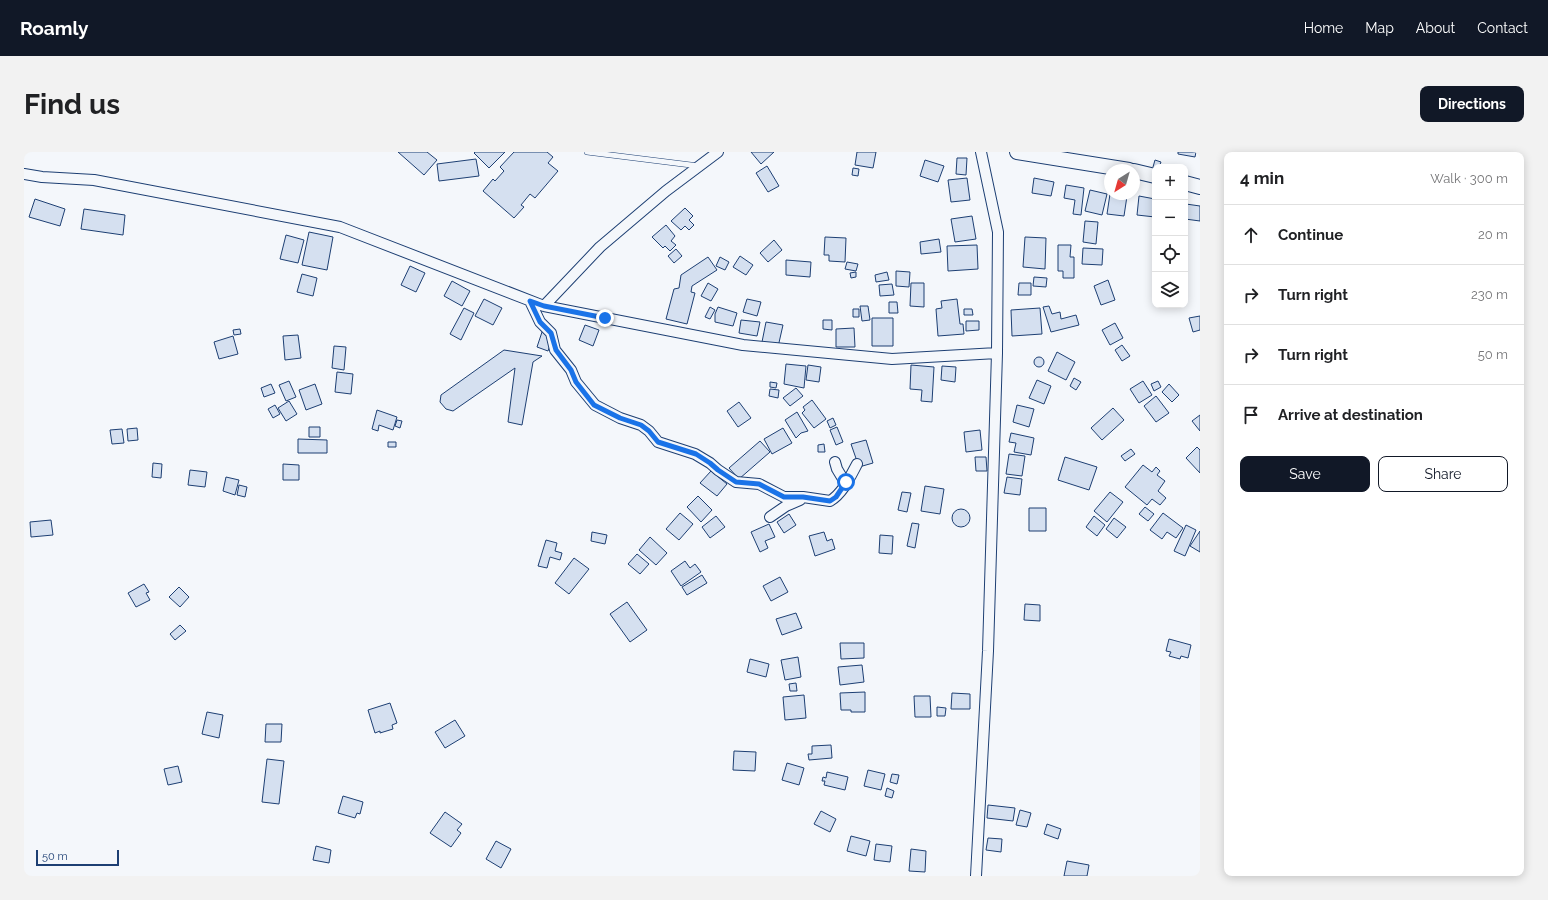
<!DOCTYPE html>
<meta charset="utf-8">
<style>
body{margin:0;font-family:Raleway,sans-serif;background:#f2f2f2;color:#202124}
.controls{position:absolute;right:12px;top:12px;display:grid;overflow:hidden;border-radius:8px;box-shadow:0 2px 10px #0003}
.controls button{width:36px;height:36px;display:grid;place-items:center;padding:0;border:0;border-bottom:1px solid #e0e0e0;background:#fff;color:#202124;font:20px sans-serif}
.compass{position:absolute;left:1080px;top:12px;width:36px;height:36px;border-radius:50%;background:#fff;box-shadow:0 2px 10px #0003;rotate:217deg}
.scale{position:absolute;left:12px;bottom:10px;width:83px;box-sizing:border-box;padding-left:4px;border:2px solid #1d3f73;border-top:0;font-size:11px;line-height:14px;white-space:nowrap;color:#1d3f73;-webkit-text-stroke:3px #f4f7fb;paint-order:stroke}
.stop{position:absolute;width:12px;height:12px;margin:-9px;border:3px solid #1a73e8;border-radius:50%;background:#fff}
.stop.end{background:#1a73e8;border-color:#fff;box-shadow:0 1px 4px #0008}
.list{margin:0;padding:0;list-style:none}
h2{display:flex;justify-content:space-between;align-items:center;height:52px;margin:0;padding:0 16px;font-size:17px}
h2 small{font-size:13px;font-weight:400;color:#757577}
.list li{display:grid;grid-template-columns:26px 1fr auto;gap:12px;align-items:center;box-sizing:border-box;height:60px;padding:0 16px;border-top:1px solid #e0e0e0}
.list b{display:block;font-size:15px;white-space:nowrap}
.list em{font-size:13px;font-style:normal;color:#757577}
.actions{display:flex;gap:8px;padding:12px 16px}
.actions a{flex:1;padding:9px 0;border:1px solid #111827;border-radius:8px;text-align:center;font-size:14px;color:#111827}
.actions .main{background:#111827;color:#fff}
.icon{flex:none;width:22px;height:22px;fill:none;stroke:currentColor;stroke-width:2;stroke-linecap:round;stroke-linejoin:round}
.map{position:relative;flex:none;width:1176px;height:724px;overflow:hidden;border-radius:8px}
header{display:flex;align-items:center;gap:24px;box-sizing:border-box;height:56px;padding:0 20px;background:#111827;color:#fff}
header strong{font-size:19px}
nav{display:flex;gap:22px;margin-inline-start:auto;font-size:14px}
.intro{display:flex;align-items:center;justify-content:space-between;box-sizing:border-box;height:96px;padding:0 24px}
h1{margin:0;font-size:28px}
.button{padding:10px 18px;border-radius:8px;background:#111827;color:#fff;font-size:14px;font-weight:700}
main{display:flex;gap:24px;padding:0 24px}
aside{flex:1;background:#fff;border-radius:8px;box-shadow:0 2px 10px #0003}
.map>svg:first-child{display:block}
.building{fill:#d5e0f0;stroke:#1d3f73}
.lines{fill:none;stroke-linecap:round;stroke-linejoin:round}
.lane-casing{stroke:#1d3f73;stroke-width:6}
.street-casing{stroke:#1d3f73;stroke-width:12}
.secondary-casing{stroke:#1d3f73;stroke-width:16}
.lane{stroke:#f4f7fb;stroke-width:5}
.street{stroke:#f4f7fb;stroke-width:10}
.secondary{stroke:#f4f7fb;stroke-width:14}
.route{stroke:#1a73e8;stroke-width:5}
</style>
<header>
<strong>Roamly</strong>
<nav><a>Home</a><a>Map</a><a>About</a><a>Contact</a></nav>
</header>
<div class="intro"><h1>Find us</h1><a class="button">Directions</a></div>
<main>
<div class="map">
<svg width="1176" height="724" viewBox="0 0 1176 724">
<rect width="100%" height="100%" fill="#f4f7fb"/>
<!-- building -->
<path class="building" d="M 374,0 L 403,0 L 413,8 L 400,23 Z
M 451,0 L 481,0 L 465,16 L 450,1 Z
M 490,0 L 523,0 L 529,5 L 524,11 L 534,19 L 511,46 L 506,42 L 497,53 L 500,55 L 490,66 L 459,39 L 469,27 L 471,29 L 480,19 L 476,15 Z
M 727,0 L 750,0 L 737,12 Z
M 833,0 L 852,0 L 849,16 L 831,13 Z
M 1154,0 L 1172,0 L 1171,5 L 1154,2 Z
M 933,6 L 943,6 L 942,23 L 932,22 Z
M 452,7 L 455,24 L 415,29 L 413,12 Z
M 901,8 L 920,14 L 914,30 L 896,24 Z
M 1131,8 L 1137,10 L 1135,15 L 1129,15 Z
M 743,14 L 755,34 L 744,40 L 732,21 Z
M 829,16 L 835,17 L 834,24 L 828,23 Z
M 943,26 L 946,48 L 927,50 L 924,28 Z
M 1010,26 L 1030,30 L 1027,44 L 1008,41 Z
M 1042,33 L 1060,36 L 1057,63 L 1049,62 L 1051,48 L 1040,46 Z
M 1066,38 L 1083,42 L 1078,63 L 1061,59 Z
M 1086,42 L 1103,44 L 1100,64 L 1083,62 Z
M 1115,44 L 1131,47 L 1131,65 L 1113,63 Z
M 11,47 L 41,57 L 36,74 L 5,65 Z
M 1162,52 L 1176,54 L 1176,69 L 1161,67 Z
M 661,56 L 669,64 L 665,68 L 670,73 L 665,78 L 661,74 L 657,78 L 647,69 Z
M 60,57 L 101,63 L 99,83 L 57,77 Z
M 948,64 L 952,87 L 931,90 L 927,67 Z
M 1061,69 L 1074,70 L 1072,92 L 1059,90 Z
M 642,73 L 651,84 L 647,89 L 652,93 L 646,99 L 641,94 L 639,96 L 628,85 Z
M 285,80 L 309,85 L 303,118 L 278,113 Z
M 262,83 L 280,88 L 274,111 L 256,107 Z
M 801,85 L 822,86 L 821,110 L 805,109 L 805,103 L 800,103 Z
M 1001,85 L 1022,86 L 1021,117 L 999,115 Z
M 915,87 L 917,100 L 897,102 L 896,90 Z
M 750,88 L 758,98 L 744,110 L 736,101 Z
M 953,93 L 954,117 L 924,119 L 923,94 Z
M 1034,93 L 1047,93 L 1046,105 L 1050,105 L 1050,126 L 1039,126 L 1039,119 L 1034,119 Z
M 1059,96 L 1079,97 L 1078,113 L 1058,112 Z
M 652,97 L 658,104 L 650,111 L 644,104 Z
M 716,104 L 729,113 L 722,123 L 709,115 Z
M 684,105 L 693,118 L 668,134 L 667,140 L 671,141 L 663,172 L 642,167 L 650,137 L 655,136 L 657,123 Z
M 696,105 L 705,110 L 701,118 L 692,114 Z
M 762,108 L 787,110 L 786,125 L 762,123 Z
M 823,110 L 834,112 L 832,119 L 821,117 Z
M 386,114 L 401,121 L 392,140 L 377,133 Z
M 872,119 L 886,120 L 885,135 L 872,134 Z
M 832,120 L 832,125 L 827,126 L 826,121 Z
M 863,120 L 865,128 L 852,130 L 851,123 Z
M 278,122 L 293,126 L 289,144 L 273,140 Z
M 1010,125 L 1023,126 L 1022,135 L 1009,134 Z
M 1084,128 L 1091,148 L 1077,153 L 1070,134 Z
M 428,129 L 446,139 L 438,154 L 420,144 Z
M 684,131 L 694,137 L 687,149 L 677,144 Z
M 887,131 L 900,131 L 900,155 L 886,154 Z
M 995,131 L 1007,131 L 1007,143 L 994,143 Z
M 868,132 L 870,143 L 856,144 L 855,133 Z
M 460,147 L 478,156 L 469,173 L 451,164 Z
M 723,147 L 737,150 L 733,164 L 719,160 Z
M 933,147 L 936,172 L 939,172 L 940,182 L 914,184 L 912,157 L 918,156 L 917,149 Z
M 865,150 L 873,150 L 874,161 L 865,161 Z
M 836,154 L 844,154 L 846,168 L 838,169 Z
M 1025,154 L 1028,162 L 1036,160 L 1037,167 L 1052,163 L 1055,173 L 1027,180 L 1019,155 Z
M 686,155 L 691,158 L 686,167 L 681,165 Z
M 694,155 L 713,161 L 709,174 L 691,170 L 691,162 Z
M 440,156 L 450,161 L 437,188 L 426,182 Z
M 1016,156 L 1018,182 L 988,184 L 987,158 Z
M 829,157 L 835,157 L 835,165 L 829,165 Z
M 940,157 L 948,157 L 949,163 L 940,163 Z
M 1176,164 L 1176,178 L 1169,180 L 1165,166 Z
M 848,166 L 869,166 L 869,194 L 848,194 Z
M 717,168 L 736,170 L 733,184 L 715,181 Z
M 799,168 L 808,168 L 808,178 L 799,177 Z
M 942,169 L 955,169 L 955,178 L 942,179 Z
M 742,170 L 759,173 L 754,195 L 738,190 Z
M 1091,171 L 1099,186 L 1086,193 L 1078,178 Z
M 561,173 L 575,178 L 569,194 L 555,188 Z
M 830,176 L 831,195 L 812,195 L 812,177 Z
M 216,177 L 217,182 L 210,183 L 209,178 Z
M 519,177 L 527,180 L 528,188 L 524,199 L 513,195 Z
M 274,183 L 277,206 L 261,208 L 259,184 Z
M 209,184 L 214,202 L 195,207 L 190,190 Z
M 1098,193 L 1106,204 L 1098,209 L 1091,198 Z
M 310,194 L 322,195 L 320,218 L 308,216 Z
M 480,198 L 518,204 L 509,210 L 498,273 L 484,270 L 491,216 L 429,259 L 422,257 L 416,250 L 417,243 Z
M 1033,200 L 1051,210 L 1042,228 L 1024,219 Z
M1010 210a5 5 0 1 1 10 0a5 5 0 1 1-10 0Z
M 762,212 L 782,214 L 780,236 L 760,232 Z
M 784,213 L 797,215 L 795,230 L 782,228 Z
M 887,213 L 910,215 L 908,250 L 897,249 L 898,238 L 886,237 Z
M 918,214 L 932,215 L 931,230 L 917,228 Z
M 313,220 L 329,222 L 327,242 L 311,240 Z
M 1050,226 L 1057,230 L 1052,238 L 1046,234 Z
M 1013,228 L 1027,234 L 1020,252 L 1005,246 Z
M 265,229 L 272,245 L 262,249 L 255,233 Z
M 1119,229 L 1128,243 L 1115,251 L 1106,237 Z
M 1134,229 L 1137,235 L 1130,239 L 1127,232 Z
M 746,230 L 753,231 L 752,236 L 746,235 Z
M 247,232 L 251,241 L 240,245 L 237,236 Z
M 291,232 L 298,252 L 282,258 L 275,238 Z
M 1145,232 L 1155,243 L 1148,250 L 1138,240 Z
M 772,236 L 779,244 L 766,254 L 759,246 Z
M 746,237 L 755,238 L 754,246 L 745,244 Z
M 1132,244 L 1145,261 L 1132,270 L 1120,254 Z
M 788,248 L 802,267 L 790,276 L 778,261 L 781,258 L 779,255 Z
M 265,249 L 273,262 L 262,269 L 254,256 Z
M 715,250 L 727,266 L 714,275 L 703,259 Z
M 251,253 L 256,262 L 249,266 L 244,257 Z
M 993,253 L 1010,257 L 1005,275 L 989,270 Z
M 1089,256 L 1100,268 L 1078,288 L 1067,276 Z
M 353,258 L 373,265 L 369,278 L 355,273 L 354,279 L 348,277 Z
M 773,260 L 784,279 L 777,281 L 772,286 L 761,268 Z
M 1176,263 L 1176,279 L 1168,269 Z
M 809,266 L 812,273 L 806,276 L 803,269 Z
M 373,268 L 378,269 L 376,276 L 371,274 Z
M 285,275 L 296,275 L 296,285 L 285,285 Z
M 813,275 L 819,290 L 812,293 L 806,278 Z
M 113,276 L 114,288 L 104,289 L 103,277 Z
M 759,276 L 768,291 L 748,302 L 740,287 Z
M 98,277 L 100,291 L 88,292 L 86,278 Z
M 956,278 L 958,298 L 942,300 L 940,280 Z
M 987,281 L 1010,286 L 1007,303 L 990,300 L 992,291 L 985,290 Z
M 274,287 L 303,288 L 303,301 L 274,301 Z
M 842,288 L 849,311 L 835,315 L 827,292 Z
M 736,289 L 746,300 L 715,327 L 705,316 Z
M 364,290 L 372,290 L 372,295 L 364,295 Z
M 800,292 L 801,300 L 794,300 L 794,293 Z
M 1173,295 L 1176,298 L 1176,321 L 1162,306 Z
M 1107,297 L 1111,302 L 1101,309 L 1097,304 Z
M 985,302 L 1001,304 L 998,324 L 982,322 Z
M 951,305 L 962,305 L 963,319 L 952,319 Z
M 1041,305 L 1073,315 L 1065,338 L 1034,328 Z
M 129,311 L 138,312 L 137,326 L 128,325 Z
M 259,312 L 275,313 L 275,328 L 259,328 Z
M 1119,313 L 1128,320 L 1132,315 L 1136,319 L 1133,323 L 1141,329 L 1134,339 L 1142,346 L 1136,353 L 1128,347 L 1123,353 L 1101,335 Z
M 166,318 L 183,320 L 181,335 L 164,333 Z
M 687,319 L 703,332 L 693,344 L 676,331 Z
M 202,325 L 215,328 L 211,343 L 199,339 Z
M 983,325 L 998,327 L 996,343 L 980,341 Z
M 215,333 L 223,335 L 221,345 L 213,343 Z
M 901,334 L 920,337 L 916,362 L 897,359 Z
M 878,340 L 887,341 L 883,360 L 874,358 Z
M 1086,340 L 1099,350 L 1083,370 L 1070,359 Z
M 674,344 L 688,358 L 677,370 L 663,355 Z
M 1121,355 L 1130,362 L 1124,369 L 1115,362 Z
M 1005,356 L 1022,356 L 1022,379 L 1005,379 Z
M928 366a9 9 0 1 1 18 0a9 9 0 1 1-18 0Z
M 656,361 L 669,372 L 655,388 L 642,377 Z
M 1139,361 L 1159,376 L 1152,386 L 1143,380 L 1138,387 L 1126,378 Z
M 765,362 L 772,373 L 760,381 L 753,370 Z
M 692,364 L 701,375 L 686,386 L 678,375 Z
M 1070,364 L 1081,373 L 1073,384 L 1062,375 Z
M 1090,366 L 1102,375 L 1093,386 L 1082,377 Z
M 27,368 L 29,383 L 7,385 L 6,370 Z
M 888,371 L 895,372 L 891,396 L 883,394 Z
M 745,372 L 751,385 L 741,389 L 744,396 L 736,400 L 727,380 Z
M 1162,373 L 1172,378 L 1161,404 L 1150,399 Z
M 1176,379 L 1176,400 L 1166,394 Z
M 568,380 L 583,383 L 581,392 L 567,389 Z
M 800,380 L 803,389 L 808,387 L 811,397 L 791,404 L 785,384 Z
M 856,383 L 869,384 L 868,402 L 855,401 Z
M 626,385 L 643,401 L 632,413 L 615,398 Z
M 522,388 L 533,391 L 531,399 L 538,401 L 536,408 L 526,405 L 523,416 L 514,414 Z
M 613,402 L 625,412 L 616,422 L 604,412 Z
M 550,406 L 565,417 L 545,442 L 531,431 Z
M 661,409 L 666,416 L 671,412 L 677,420 L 657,434 L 647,419 Z
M 678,423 L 683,431 L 663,443 L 658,435 Z
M 756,425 L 764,440 L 747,449 L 739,434 Z
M 120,432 L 125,440 L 122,441 L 126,448 L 112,455 L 104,441 Z
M 155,435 L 165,445 L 156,455 L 145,445 Z
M 603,450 L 623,478 L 606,490 L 586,462 Z
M 1001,452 L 1016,453 L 1016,469 L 1000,468 Z
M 772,461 L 778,476 L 758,483 L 752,467 Z
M 156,473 L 162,479 L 151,488 L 146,482 Z
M 1145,487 L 1167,493 L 1164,506 L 1157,504 L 1156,507 L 1145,504 L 1147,500 L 1142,499 Z
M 816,491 L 840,491 L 840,506 L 817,507 Z
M 774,505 L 777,525 L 761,528 L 757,508 Z
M 726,507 L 745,512 L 742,525 L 723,520 Z
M 838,513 L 840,530 L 816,533 L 814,515 Z
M 772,531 L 773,539 L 766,539 L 765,532 Z
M 841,540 L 841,560 L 827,560 L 827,558 L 817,558 L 816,541 Z
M 928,541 L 946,542 L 946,557 L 927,557 Z
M 780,543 L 782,566 L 761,568 L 759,545 Z
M 890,544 L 906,544 L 907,565 L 891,565 Z
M 366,551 L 373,571 L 368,573 L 369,577 L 356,581 L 356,579 L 351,581 L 344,558 Z
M 913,555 L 922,556 L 921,564 L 913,564 Z
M 183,560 L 199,563 L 195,586 L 178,582 Z
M 431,568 L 441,584 L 421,596 L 411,580 Z
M 242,572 L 258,572 L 257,590 L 241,590 Z
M 807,593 L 808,606 L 785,608 L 784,602 L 788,602 L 788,594 Z
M 710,599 L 732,600 L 731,619 L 709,618 Z
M 243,607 L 260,609 L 255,652 L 238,650 Z
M 763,611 L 780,616 L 775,633 L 758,628 Z
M 154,614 L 158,630 L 144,633 L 140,617 Z
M 844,618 L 861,622 L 857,638 L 840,634 Z
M 803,620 L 824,625 L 821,638 L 800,633 L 801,629 L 798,629 L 799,625 L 802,626 Z
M 868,622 L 875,623 L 873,632 L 866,630 Z
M 863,636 L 870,639 L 868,646 L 861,644 Z
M 319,644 L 339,650 L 336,662 L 333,661 L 331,666 L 314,661 Z
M 964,653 L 991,656 L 989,669 L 963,666 Z
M 996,658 L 1007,661 L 1003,675 L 992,673 Z
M 797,659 L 812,667 L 806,680 L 790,672 Z
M 421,660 L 438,672 L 433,678 L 437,681 L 427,695 L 406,681 Z
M 1023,672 L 1037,677 L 1034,687 L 1020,682 Z
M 827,684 L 846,689 L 842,704 L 823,699 Z
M 964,686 L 978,687 L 977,700 L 962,698 Z
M 472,689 L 487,697 L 477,716 L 462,707 Z
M 852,692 L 868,694 L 866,710 L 850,708 Z
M 292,694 L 307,698 L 305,711 L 289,708 Z
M 887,697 L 902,699 L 901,720 L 885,719 Z
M 1043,709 L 1065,713 L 1063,724 L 1040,724 Z"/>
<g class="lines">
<defs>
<path id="lane" d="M 563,0 L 675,14"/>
<path id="street" d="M 0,22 L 18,25 L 70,28 L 316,75 L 520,154 L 719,193 L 868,207 L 973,201
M 506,149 L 516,170 L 527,181 L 531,198 L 547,218 L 552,230 L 571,253 L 596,266 L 617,273 L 625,279 L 634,290 L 671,302 L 686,311 L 694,318 L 712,330 L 735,332 L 760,345 L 779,345 L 806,349 C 819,341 826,325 833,312
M 520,154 L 576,95 L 642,39 L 694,0
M 811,310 L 813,317 L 822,332
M 746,365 L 762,354 L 776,348
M 952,724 L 964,499 L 973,201 L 974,80 L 957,0"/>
<path id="secondary" d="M 993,0 L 1105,18
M 1110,19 L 1131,24
M 1161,31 L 1176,35"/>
</defs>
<!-- lane casing -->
<use href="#lane" class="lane-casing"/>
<!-- street casing -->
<use href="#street" class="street-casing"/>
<!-- secondary casing -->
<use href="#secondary" class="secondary-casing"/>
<!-- lane -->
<use href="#lane" class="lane"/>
<!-- street -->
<use href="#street" class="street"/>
<!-- secondary -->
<use href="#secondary" class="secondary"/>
</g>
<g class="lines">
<!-- route -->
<path class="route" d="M 581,166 L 520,154 L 506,149 L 516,170 L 527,181 L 532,198 L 547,218 L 552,230 L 570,253 L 596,266 L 617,273 L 625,279 L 634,290 L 672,302 L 686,311 L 694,318 L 712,330 L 735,332 L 760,345 L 779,345 L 806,349 L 812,345 L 822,330"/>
</g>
</svg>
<div class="controls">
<button>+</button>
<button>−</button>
<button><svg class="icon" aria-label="locate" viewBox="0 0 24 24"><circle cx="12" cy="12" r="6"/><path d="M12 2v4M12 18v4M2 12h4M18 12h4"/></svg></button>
<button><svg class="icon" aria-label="layers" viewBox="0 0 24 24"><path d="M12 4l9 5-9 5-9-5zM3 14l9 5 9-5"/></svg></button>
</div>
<svg class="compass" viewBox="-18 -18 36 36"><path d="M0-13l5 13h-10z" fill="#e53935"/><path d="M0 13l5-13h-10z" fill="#757577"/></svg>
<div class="scale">50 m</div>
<div class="stop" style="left:822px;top:330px"></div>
<div class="stop end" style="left:581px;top:166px"></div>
</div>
<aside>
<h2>4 min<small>Walk · 300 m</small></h2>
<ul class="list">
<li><svg class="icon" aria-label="ahead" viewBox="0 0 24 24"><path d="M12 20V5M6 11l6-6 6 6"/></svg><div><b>Continue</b></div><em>20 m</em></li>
<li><svg class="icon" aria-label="right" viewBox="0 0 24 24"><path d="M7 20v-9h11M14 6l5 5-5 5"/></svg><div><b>Turn right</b></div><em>230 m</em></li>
<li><svg class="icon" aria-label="right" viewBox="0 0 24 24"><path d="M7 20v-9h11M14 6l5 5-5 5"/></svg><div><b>Turn right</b></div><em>50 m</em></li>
<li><svg class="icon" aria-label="arrive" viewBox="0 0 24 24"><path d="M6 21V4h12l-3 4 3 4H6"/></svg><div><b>Arrive at destination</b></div></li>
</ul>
<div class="actions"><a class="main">Save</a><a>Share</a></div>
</aside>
</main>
